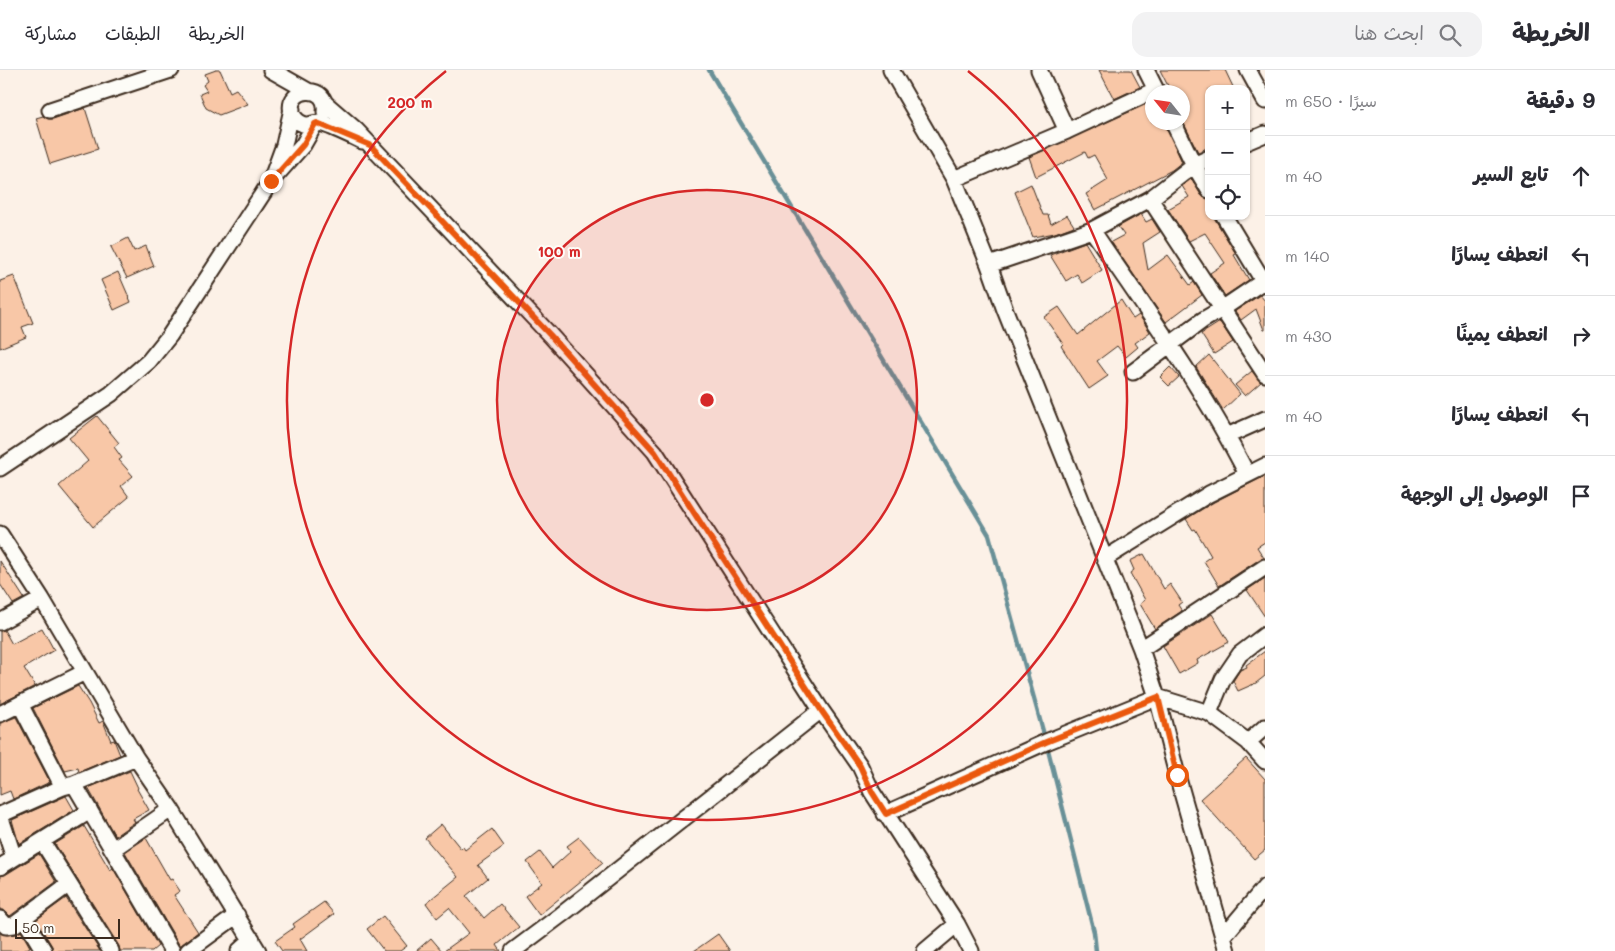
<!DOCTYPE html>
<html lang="ar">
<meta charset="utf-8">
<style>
body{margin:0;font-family:Mali,"Playpen Sans Arabic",sans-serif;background:#f2f2f3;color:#2b2b33;direction:rtl}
.controls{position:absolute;right:15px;top:15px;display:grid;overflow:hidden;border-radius:10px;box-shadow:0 1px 4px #0004}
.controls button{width:45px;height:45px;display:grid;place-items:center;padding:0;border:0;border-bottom:1px solid #e1e1e2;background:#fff;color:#2b2b33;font:25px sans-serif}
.compass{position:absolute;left:1145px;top:15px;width:45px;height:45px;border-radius:50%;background:#fff;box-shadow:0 1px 4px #0004;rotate:300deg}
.scale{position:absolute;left:15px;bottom:12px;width:105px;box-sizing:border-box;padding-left:5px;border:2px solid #3b2a1e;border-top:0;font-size:14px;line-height:18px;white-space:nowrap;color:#3b2a1e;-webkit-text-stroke:4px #fdfcf7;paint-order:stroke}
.stop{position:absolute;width:15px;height:15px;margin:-11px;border:4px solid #ea580c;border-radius:50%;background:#fff}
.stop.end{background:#ea580c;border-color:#fff;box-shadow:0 1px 5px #0008}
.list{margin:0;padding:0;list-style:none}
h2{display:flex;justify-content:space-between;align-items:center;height:65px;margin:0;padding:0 20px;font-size:21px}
h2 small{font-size:16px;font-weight:400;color:#7c7c81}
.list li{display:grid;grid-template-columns:32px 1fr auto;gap:15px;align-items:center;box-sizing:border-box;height:80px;padding:0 20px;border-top:1px solid #e1e1e2}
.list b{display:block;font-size:19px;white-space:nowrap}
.list em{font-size:16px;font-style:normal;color:#7c7c81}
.icon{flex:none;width:28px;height:28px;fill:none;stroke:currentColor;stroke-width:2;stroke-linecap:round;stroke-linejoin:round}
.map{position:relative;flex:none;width:1265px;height:881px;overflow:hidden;direction:ltr}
header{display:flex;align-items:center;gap:30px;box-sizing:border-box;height:70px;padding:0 25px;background:#fff;border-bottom:1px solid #e1e1e2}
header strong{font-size:24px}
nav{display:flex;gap:28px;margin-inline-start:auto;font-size:18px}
.search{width:350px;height:45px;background:#f2f2f3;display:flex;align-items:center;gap:12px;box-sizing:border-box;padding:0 18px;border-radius:15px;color:#7c7c81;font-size:19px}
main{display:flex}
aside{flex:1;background:#fff}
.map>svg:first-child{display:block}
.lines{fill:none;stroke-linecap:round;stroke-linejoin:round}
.stream{stroke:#699097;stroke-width:4.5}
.building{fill:#f8c7a7;stroke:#3b2a1e}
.minor-casing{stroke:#3b2a1e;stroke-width:19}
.minor{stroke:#fdfcf7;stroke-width:15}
.route{stroke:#ea580c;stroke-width:6}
.ring{fill:none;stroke:#d62828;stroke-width:2.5}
.centre{fill:#d62828;stroke:#fdfcf7;stroke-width:2.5}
.ring-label{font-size:15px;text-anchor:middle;font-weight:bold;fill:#d62828;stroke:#fdfcf7;stroke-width:4;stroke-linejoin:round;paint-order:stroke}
</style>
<header>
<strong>الخريطة</strong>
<div class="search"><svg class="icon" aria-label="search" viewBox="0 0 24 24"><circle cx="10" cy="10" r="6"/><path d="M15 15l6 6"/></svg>ابحث هنا</div>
<nav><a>الخريطة</a><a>الطبقات</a><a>مشاركة</a></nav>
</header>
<main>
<aside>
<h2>9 دقيقة<small>سيرًا · 650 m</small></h2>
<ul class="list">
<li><svg class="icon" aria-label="ahead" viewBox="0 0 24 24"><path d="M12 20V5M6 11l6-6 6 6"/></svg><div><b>تابع السير</b></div><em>40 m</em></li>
<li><svg class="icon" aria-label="left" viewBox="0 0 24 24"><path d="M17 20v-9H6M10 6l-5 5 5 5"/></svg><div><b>انعطف يسارًا</b></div><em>140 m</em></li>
<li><svg class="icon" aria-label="right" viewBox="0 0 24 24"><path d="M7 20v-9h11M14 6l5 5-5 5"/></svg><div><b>انعطف يمينًا</b></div><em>430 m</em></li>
<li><svg class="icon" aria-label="left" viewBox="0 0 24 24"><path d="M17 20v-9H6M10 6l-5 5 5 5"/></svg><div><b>انعطف يسارًا</b></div><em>40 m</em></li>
<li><svg class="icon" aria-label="arrive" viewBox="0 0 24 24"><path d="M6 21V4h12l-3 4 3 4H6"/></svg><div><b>الوصول إلى الوجهة</b></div></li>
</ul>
</aside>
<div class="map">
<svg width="1265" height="881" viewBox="0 0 1265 881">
<rect width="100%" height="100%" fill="#fcf1e7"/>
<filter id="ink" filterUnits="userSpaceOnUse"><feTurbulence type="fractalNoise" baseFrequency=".02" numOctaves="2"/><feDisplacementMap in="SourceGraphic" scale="10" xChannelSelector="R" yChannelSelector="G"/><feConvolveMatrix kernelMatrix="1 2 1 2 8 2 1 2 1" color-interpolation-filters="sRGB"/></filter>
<g filter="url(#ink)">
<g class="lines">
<!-- stream -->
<path class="stream" d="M 709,0 L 989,465 L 1046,672 L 1094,862 L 1096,881"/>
</g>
<!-- building -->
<path class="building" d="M 216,0 L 220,0 L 230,22 L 236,19 L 248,34 L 219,45 L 206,38 L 200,24 L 207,21 L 203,15 L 208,11 L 205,4 Z
M 1099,0 L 1131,0 L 1140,17 L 1114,29 Z
M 1160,0 L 1225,0 L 1234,19 L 1209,19 L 1209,77 L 1198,82 L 1182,50 L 1182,22 L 1171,22 Z
M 1149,33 L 1152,39 L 1152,52 L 1164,52 L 1182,92 L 1172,100 L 1095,140 L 1086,124 L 1108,110 L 1094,85 L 1088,88 L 1085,82 L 1036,107 L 1029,87 Z
M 85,38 L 98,79 L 50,94 L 36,48 L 43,46 L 48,49 L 53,49 Z
M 1191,109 L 1201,125 L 1209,129 L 1209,146 L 1213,146 L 1236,184 L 1234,185 L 1249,210 L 1225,226 L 1210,203 L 1225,193 L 1205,163 L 1189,171 L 1168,139 L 1189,127 L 1182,116 Z
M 1031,114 L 1043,145 L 1048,145 L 1051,154 L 1067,145 L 1074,156 L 1055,163 L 1033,167 L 1015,122 Z
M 1141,144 L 1146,152 L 1152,149 L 1160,162 L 1143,173 L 1148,200 L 1168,185 L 1190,215 L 1194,212 L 1202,225 L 1166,252 L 1111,172 L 1124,165 L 1118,157 Z
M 128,168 L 134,181 L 146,176 L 154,196 L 127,208 L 111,177 Z
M 1085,172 L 1102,200 L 1082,213 L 1077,204 L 1066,211 L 1050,185 Z
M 118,202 L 131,232 L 114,240 L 101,210 Z
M 14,206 L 33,253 L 22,257 L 26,267 L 0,278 L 0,211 Z
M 1260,225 L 1265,231 L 1265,260 L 1264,260 L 1256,239 L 1241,250 L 1235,241 Z
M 1121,230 L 1133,249 L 1139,245 L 1150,262 L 1135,273 L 1138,277 L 1126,287 L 1117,276 L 1097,291 L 1108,306 L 1089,319 L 1061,276 L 1063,274 L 1044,247 L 1059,237 L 1078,265 Z
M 1220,252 L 1233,272 L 1214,284 L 1201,264 Z
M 1209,285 L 1240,324 L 1223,340 L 1196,297 Z
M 1170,297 L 1179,307 L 1169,316 L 1160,307 Z
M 1252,301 L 1261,312 L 1245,326 L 1235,315 Z
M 97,346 L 119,373 L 114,377 L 122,388 L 119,390 L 133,406 L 121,416 L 129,427 L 93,457 L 59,416 L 88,391 L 69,368 Z
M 1265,406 L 1265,472 L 1257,477 L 1264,488 L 1260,489 L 1219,516 L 1204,491 L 1211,486 L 1195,459 L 1193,460 L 1186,449 L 1214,432 Z
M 1144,484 L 1164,519 L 1170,514 L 1182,532 L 1178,535 L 1182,541 L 1155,559 L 1140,534 L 1145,530 L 1130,503 L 1134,500 L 1130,491 Z
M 0,491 L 24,528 L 13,534 L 0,514 Z
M 1265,508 L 1265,547 L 1247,520 Z
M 1212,544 L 1229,572 L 1197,590 L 1198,593 L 1179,604 L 1163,576 Z
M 42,558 L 54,580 L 24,598 L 35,616 L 0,634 L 0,561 L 4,560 L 12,574 Z
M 1265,581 L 1265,606 L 1256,613 L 1238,621 L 1233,611 L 1240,600 L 1247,597 L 1246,595 Z
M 78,616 L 89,633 L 99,653 L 103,651 L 111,671 L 114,670 L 120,685 L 79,702 L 78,698 L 65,701 L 33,638 Z
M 16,647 L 50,712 L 13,729 L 10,721 L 0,725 L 0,653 Z
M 1246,688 L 1265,709 L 1265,780 L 1254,789 L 1200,729 Z
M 130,701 L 138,718 L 137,719 L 149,740 L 133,749 L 135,752 L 115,766 L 88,718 Z
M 66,726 L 74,740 L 19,774 L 12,750 Z
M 441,754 L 461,779 L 463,777 L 465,780 L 492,759 L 504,776 L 478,795 L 488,808 L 466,826 L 484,848 L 500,834 L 519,857 L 497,875 L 501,881 L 444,881 L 469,863 L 449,838 L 437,848 L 426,833 L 458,807 L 425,768 Z
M 84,756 L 110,800 L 113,798 L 158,876 L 152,881 L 120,881 L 119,876 L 55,774 Z
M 579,767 L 603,793 L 539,845 L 525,826 L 542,813 L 527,792 L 540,782 L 552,798 L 571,781 L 567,776 Z
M 146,768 L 170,810 L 172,809 L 180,821 L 174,825 L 198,862 L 180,876 L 125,782 Z
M 39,784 L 56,812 L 10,846 L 4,840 L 0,840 L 0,806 L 5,805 Z
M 66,828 L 100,881 L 53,881 L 52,876 L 36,850 Z
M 324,832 L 334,844 L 300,869 L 307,881 L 282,881 L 275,871 L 295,857 L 293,854 Z
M 383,846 L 407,876 L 400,881 L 384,881 L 367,859 Z
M 21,861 L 30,877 L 23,881 L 0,881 L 0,863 L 7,865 L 16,864 Z
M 718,864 L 730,881 L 694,881 Z
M 431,868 L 442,881 L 416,881 Z"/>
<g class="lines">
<defs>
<path id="minor" d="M 271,0 L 308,21
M 891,0 L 954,109 L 989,195 L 1005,240 L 1141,579 L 1157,627 L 1177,705 L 1227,881
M 1039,0 L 1067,61
M 1146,0 L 1157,22
M 1248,0 L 1265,31
M 326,34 L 356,60 L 550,265 L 655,382 L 821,640 L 860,696 L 872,722 L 957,854 L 971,881
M 50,40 L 171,0
M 325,42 C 329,12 285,17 292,43 C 294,48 297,52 303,54 C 309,57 312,53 318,53 C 325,53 354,67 362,71
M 1173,52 L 1194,95 L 1209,120
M 1246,72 L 1265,64
M 273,105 L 284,75 L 292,39
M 954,109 L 1067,61 L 1155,20
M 1150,129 L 1265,304
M 1224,146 L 1265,214
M 1092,160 C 1146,239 1203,318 1247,404
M 989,195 L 1092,160 L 1150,129 L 1194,95 L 1209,88
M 1133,302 L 1203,250 L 1222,239 L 1265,210
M 1227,366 L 1265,349
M 0,398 L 111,324 L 149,291 L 170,265 L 271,111 L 303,75 L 315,54
M 0,464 L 42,529 L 136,688 L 171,739 L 258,881
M 1106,488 L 1209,424 L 1265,396
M 0,552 L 42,529
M 1141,579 L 1265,497
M 20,634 L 63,717
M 1209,643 L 1223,609 L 1240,584 L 1265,565
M 0,644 L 85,602
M 1248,672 L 1265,657
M 74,714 L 172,881
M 885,744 L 1046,672 L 1157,627 L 1209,643 L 1248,672 L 1265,691
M 0,745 L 63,717 L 74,714 L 136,688
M 0,745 L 14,788
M 42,771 L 111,881
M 113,779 L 171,739
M 0,797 L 90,741
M 24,848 L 44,881
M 0,849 L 6,856 L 14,855 L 69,814
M 1223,867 L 1265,817
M 188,881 L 237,845
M 239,881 L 252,869
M 513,881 L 561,845 L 821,640
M 925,881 L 957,854"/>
</defs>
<!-- minor casing -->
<use href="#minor" class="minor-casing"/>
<!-- minor -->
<use href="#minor" class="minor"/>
</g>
</g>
<g class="lines" filter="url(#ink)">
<!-- route -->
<path class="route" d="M 271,111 L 303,75 L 315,54 L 317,53 L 370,75 L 550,265 L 655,382 L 821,640 L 860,696 L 872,722 L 886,744 L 1046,672 L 1158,627 L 1177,705"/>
</g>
<!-- distance rings -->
<circle cx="707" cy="330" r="210" fill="#d62828" fill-opacity=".12"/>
<g class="ring">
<circle cx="707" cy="330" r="210"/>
<path d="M968 1A420 420 0 1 1 446 1"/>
</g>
<circle cx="707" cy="330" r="8" class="centre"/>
<g class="ring-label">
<text x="410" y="38">200 m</text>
<text x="559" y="187">100 m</text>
</g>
</svg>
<div class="controls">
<button>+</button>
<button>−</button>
<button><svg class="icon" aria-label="locate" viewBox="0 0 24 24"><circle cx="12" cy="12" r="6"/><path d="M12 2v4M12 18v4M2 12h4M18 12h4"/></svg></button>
</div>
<svg class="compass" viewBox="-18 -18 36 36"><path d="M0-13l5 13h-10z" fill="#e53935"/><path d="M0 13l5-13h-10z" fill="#7c7c81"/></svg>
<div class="scale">50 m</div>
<div class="stop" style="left:1177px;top:705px"></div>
<div class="stop end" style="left:271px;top:111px"></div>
</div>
</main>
